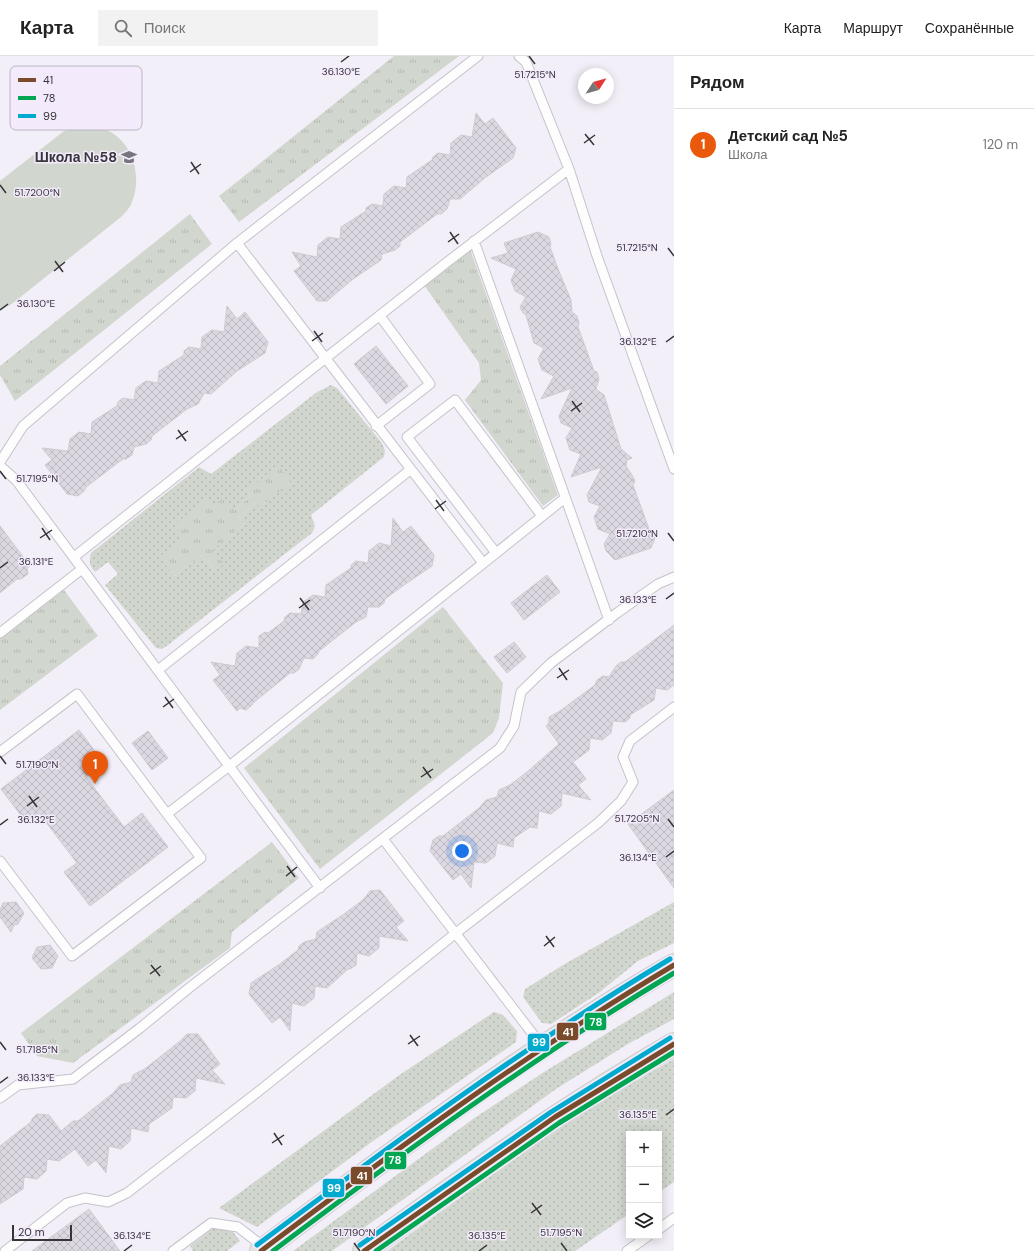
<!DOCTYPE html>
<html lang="ru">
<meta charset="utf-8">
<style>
body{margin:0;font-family:"DM Sans",sans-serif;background:#f2f2f2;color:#222}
.controls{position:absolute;right:12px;bottom:12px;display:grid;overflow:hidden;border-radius:0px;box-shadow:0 2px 10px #0003}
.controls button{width:36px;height:36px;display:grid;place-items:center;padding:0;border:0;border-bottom:1px solid #e0e0e0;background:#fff;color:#222;font:20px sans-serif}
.compass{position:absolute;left:578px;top:12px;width:36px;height:36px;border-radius:50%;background:#fff;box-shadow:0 2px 10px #0003;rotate:54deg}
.scale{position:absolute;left:12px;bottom:10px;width:60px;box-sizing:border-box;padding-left:4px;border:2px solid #363339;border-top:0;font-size:11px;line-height:14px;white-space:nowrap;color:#363339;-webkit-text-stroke:3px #f3ebfc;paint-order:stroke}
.you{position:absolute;left:462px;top:795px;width:14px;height:14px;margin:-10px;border:3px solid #fff;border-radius:50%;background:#1a73e8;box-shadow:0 0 0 6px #1a73e833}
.badge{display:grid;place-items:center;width:26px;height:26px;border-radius:50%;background:#ea580c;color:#fff;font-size:13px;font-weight:700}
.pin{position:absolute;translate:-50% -33px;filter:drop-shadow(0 1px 2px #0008)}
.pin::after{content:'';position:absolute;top:21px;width:14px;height:12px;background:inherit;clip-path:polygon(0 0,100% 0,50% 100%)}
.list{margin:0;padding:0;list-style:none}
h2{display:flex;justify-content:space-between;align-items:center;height:52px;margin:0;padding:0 16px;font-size:17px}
h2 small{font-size:13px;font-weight:400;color:#767676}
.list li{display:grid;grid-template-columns:26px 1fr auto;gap:12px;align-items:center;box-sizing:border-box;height:72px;padding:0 16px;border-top:1px solid #e0e0e0}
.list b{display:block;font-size:15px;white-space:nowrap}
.list p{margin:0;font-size:13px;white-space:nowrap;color:#767676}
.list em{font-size:13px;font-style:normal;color:#767676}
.icon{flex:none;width:22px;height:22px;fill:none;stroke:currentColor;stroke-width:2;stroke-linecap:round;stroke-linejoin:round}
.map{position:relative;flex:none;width:674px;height:1195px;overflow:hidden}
header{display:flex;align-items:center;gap:24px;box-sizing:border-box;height:56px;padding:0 20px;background:#fff;border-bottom:1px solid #e0e0e0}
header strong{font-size:19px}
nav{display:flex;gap:22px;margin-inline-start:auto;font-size:14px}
.search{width:280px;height:36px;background:#f2f2f2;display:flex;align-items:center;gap:10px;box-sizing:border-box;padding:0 14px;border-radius:0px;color:#767676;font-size:15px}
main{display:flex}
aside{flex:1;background:#fff}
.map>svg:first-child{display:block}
.grass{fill:url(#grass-dots);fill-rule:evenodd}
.park{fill:url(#park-tufts)}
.pitch{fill:#d1d7ce}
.building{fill:url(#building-cross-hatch);stroke:#cecbd2}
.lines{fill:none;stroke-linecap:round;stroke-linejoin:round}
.lane-casing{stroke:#c5c2c9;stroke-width:11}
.primary-casing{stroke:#cfcdd1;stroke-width:24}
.lane{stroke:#fdfdfe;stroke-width:9}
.primary{stroke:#e0e4dc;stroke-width:22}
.bus-1-casing{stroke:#f3ebfc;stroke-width:8}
.bus-2-casing{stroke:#f3ebfc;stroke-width:8}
.bus-3-casing{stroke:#f3ebfc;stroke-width:8}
.bus-1{stroke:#7a4b2a;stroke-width:5}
.bus-2{stroke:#00a651;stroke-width:5}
.bus-3{stroke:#00a9ce;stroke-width:5}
.ticks{fill:none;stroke:#363339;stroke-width:1.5}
.labels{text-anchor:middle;stroke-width:3;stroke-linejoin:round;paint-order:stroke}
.poi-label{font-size:14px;font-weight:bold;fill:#363339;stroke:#f3ebfc;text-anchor:end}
.key{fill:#f3ebfc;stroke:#bab4c2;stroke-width:1}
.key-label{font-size:11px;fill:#363339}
.ticks-label{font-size:10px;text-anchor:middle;fill:#363339;stroke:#f3ebfc;stroke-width:3;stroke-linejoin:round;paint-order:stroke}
.line-badge{stroke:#f3ebfc;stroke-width:1.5}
.badge-label{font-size:11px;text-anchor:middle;font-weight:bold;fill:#fff}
</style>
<header>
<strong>Карта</strong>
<div class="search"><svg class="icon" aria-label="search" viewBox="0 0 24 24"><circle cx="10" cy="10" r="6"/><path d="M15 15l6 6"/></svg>Поиск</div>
<nav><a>Карта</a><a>Маршрут</a><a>Сохранённые</a></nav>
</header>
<main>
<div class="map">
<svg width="674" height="1195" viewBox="0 0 674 1195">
<defs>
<pattern id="grass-dots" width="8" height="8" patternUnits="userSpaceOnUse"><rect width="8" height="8" fill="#d1d7ce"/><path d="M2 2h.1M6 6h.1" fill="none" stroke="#b4b9b2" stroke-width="1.8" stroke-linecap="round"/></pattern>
<pattern id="park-tufts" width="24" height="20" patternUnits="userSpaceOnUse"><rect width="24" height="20" fill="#d1d7ce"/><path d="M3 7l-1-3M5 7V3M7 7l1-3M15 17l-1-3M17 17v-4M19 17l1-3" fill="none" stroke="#b4b9b2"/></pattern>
<pattern id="building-cross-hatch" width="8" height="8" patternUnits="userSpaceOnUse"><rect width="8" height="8" fill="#dcd8e2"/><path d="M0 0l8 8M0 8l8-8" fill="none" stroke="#bdbac3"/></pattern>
</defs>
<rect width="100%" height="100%" fill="#f3eff8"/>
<!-- grass -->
<path class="grass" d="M 331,329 L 337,332 L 382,387 L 385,395 L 384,401 L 311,459 L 315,470 L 312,477 L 168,589 L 162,593 L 156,592 L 105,529 L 118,518 L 108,506 L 95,516 C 89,510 89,505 91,497 L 199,411 L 211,418 L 317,336 ZM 291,426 L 260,451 L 256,447 L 239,461 L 244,468 L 212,494 L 215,515 L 202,499 L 175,520 L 160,501 L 183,481 L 206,443 L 212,450 L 234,454 L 251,440 L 247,435 Z
M 674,846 L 674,887 L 638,905 L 600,936 L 551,968 L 542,967 L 523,941 L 525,933 L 563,909 Z
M 674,936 L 674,963 L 628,988 L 556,1033 L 332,1195 L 293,1195 L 473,1063 L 544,1016 Z
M 494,956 L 503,959 L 517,975 L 516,986 L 373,1085 L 257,1171 L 219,1152 L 398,1020 Z
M 674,1003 L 674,1126 L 659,1136 L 659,1078 L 629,1078 L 629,1158 L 575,1195 L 387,1195 C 480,1127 573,1059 674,1003 Z
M 215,1171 L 233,1176 L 240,1185 L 227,1195 L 193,1195 L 190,1190 Z"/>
<!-- park -->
<path class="park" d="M 394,0 L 459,0 L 239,166 L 219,140 Z
M 190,158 L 212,188 L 15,345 L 0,319 L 0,310 Z
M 470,193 L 558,439 L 543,450 L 465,344 L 481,324 L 479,307 L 424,229 Z
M 278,409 L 291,426 L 259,452 L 256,447 L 239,461 L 244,468 L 213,494 L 224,508 L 215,515 L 202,499 L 175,520 L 159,501 L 183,481 L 174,469 L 206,443 L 213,450 L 224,441 L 234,454 L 251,440 L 247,435 Z
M 64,534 L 98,580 L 0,654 L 0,582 Z
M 443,551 L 503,627 L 499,662 L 493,677 L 320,813 L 244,712 Z
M 272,786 L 299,822 L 232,876 L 230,892 L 73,1007 L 37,1000 L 21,977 Z"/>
<!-- pitch -->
<path class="pitch" d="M 81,70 C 87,71 96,70 102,72 C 132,82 143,119 132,146 C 130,152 125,157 121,161 L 13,247 L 0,255 L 0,125 L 64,75 Z"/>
<!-- building -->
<path class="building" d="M 476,57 L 485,68 L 493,62 L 516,92 L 513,102 L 486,121 L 460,143 L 450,143 L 447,153 L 441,158 L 437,158 L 400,186 L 400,190 L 395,194 L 382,198 L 381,204 L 353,223 L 327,245 L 317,245 L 294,215 L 301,210 L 292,196 L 317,201 L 318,189 L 328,181 L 340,183 L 341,171 L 366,155 L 366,152 L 372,148 L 383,150 L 384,138 L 394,130 L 406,132 L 407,121 L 432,104 L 433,101 L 438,97 L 450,99 L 451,87 L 461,79 L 472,81 Z
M 538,176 L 549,181 L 551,188 L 550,191 L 558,213 L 571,244 L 572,256 L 577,260 L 579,267 L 578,271 L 594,315 L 597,316 L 599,323 L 596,333 L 604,339 L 621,393 L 632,402 L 627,404 L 626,410 L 632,419 L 635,425 L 633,429 L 649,473 L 652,476 L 655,482 L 651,492 L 615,504 L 606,495 L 604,488 L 610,478 L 598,473 L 594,461 L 600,450 L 589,446 L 587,439 L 602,411 L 571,421 L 581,398 L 570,394 L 566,382 L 572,372 L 561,367 L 559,360 L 572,332 L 541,343 L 554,320 L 542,314 L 538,303 L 544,292 L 534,287 L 526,259 L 523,257 L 520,251 L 526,241 L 515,235 L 511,224 L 516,213 L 491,202 L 508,197 L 504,187 Z
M 227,250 L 237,263 L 245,256 L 268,286 L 265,297 L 237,315 L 211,338 L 204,337 L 198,348 L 187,353 L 152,380 L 151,384 L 146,388 L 134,391 L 132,399 L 126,403 L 123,403 L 86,431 L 84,435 L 78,440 L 67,438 L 45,409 L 52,404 L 42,392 L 68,395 L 70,383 L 79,376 L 91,378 L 92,366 L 117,350 L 118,346 L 123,342 L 134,344 L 136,332 L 146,325 L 158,327 L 159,315 L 184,299 L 184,295 L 189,291 L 201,293 L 202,281 L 212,274 L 224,276 Z
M 376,290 L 408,330 L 386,348 L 354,308 Z
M 393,462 L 403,476 L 411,470 L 434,499 L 432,510 L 404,529 L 385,543 L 384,547 L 379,551 L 368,551 L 366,561 L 356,566 L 319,595 L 318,598 L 313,603 L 304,602 L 299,613 L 294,617 L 290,617 L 253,647 L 252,649 L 246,654 L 240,652 L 237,655 L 213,624 L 220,619 L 211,606 L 235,610 L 237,597 L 246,590 L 259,592 L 259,580 L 265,576 L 268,577 L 284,565 L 285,561 L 290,557 L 301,558 L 303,546 L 313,539 L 325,541 L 326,529 L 351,512 L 351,509 L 356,505 L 368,507 L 369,495 L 379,487 L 391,490 Z
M 0,470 L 30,510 L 27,512 L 28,518 L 21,523 L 17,523 L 0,537 Z
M 547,519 L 560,536 L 524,564 L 511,547 Z
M 674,569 L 674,629 L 667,634 L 656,632 L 654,644 L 630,659 L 630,662 L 625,666 L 613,665 L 611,677 L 602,684 L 590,682 L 589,694 L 573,706 L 586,723 L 578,729 L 591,744 L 562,737 L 561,750 L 551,758 L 539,755 L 537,772 L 530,771 L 514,782 L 513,791 L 497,787 L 495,800 L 486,807 L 474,806 L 471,832 L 461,818 L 453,824 L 430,795 L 433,784 L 439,780 L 443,780 L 479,752 L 486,744 L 497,741 L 499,734 L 510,729 L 527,716 L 559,688 L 546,670 L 549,667 L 549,661 L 560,655 L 595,629 L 597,624 L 603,620 L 609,621 L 616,610 L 621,606 L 625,606 Z
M 514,586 L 526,601 L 507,617 L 494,601 Z
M 79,674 L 104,707 L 86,721 L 124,771 L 142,757 L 168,791 L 90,850 L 64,816 L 77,807 L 39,757 L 26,766 L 1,733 Z
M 148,675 L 168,702 L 152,714 L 132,687 Z
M 674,734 L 674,832 L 628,768 Z
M 380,834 L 404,865 L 396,871 L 408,885 L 379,880 L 379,892 L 369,900 L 357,897 L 356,909 L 350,913 L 348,913 L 327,932 L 315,930 L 314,942 L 304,950 L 292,947 L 290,975 L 280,961 L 272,967 L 249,938 L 251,927 L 280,908 L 298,894 L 299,890 L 304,886 L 316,883 L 317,876 L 344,858 L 363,844 L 370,835 Z
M 16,846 L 24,857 L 18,868 L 14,869 L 11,876 L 0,861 L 0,854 L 3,847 Z
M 50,889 L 58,900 L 52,912 L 41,913 L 32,902 L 37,891 Z
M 187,978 L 198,978 L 220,1008 L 212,1014 L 225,1028 L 196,1022 L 195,1035 L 186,1042 L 173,1041 L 172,1052 L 149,1068 L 148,1076 L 131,1072 L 130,1085 L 121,1093 L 109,1090 L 106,1117 L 96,1104 L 88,1110 L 75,1093 L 59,1105 L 47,1103 L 46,1115 L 37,1123 L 24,1121 L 23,1133 L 0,1148 L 0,1090 L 31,1066 L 32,1063 L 37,1058 L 49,1059 L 61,1075 L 73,1065 L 78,1065 L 113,1037 L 120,1029 L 131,1026 L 133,1019 L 146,1012 L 179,986 Z
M 89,1153 L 120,1195 L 32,1195 Z"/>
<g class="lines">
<defs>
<path id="lane" d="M 519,0 L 526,6 L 569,113 L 597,200 L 674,413
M 474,185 L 609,564
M 237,187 L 483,507
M 376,370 L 430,328 L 380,260
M 0,406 L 23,370 L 237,187 L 478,0
M 0,410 L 16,424 L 320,832
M 496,497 L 407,381 L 455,344 L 542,460
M 74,501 L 446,207 L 569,113
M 0,577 L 82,513
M 158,614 L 410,414
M 0,696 L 77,638 L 167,758
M 383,783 L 542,990
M 0,805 L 72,900 L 201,802 L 167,758 L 228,711 L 565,442
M 0,1042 L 18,1029 L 73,1023 L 140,972 L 189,932 L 500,692 L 514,670 L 521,636 L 551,607 L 617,557 L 658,528 L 674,521
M 659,1173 L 674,1162
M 5,1195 L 67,1147 L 85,1142 L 108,1146 L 127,1137 L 259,1035 L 456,877 L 598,767 L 621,745 L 633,726 L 623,701 L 630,685 L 674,651
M 173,1195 L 211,1167 L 238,1171 L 265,1192
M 627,1195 L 648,1180"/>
<path id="primary" d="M 261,1195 C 395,1095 528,993 674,909
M 364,1195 C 465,1122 566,1050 674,988"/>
</defs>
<!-- lane casing -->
<use href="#lane" class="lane-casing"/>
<!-- primary casing -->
<use href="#primary" class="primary-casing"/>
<!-- lane -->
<use href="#lane" class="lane"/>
<!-- primary -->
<use href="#primary" class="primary"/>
<defs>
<path id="bus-1" d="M 261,1195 C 395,1094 530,995 674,909
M 364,1195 L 555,1061 L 674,988"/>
<path id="bus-2" d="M 273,1195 C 403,1097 534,1001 674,917
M 376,1195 L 559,1067 L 674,996"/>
<path id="bus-3" d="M 257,1189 C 391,1089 526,989 670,903
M 360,1189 L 551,1056 L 670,982"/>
</defs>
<!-- bus-1 casing -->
<use href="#bus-1" class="bus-1-casing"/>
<!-- bus-2 casing -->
<use href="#bus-2" class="bus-2-casing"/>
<!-- bus-3 casing -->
<use href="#bus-3" class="bus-3-casing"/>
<!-- bus-1 -->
<use href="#bus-1" class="bus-1"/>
<!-- bus-2 -->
<use href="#bus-2" class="bus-2"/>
<!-- bus-3 -->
<use href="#bus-3" class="bus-3"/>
</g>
<!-- ticks -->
<path class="ticks" d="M 529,0 L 535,8M 341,6 L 349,0M 585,78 L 594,89M 584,87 L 595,79M 191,106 L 199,118M 190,116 L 201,108M 0,129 L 6,137M 450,176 L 458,188M 448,186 L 459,178M 668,192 L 674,200M 55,205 L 63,216M 54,215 L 65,206M 0,254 L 8,248M 314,275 L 322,286M 312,285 L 323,277M 666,286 L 674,280M 572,345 L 580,356M 571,355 L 582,347M 178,374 L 186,385M 176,383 L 188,375M 0,415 L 6,423M 436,444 L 444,455M 435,453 L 446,445M 42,472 L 50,484M 668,477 L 674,485M 40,482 L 52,474M 0,512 L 8,506M 300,542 L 309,554M 666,543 L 674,537M 299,552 L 310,544M 559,612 L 567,624M 557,622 L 569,614M 165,641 L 173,652M 163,651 L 174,643M 0,700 L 6,708M 423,711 L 431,722M 421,721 L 433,713M 29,740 L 37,751M 27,750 L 39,741M 668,763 L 674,771M 0,769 L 8,763M 666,801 L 674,795M 287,810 L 295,821M 286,820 L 297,811M 546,880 L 554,891M 544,890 L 555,881M 151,909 L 160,920M 150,918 L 161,910M 410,979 L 418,990M 0,986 L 6,994M 408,988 L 420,980M 0,1027 L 8,1021M 666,1059 L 674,1053M 274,1077 L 282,1089M 272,1087 L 284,1079M 532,1147 L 541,1159M 531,1157 L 542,1149M 354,1187 L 360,1195M 561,1187 L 567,1195M 124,1195 L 132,1189M 479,1195 L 487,1189"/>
<!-- icons -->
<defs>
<symbol id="school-bare" viewBox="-9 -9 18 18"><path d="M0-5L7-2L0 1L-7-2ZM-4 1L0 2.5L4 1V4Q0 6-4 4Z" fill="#78757c" stroke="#f3ebfc" stroke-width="2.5" paint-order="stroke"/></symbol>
</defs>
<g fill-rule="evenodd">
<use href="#school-bare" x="118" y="90" width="22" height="22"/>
</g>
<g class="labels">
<!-- poi labels -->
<g class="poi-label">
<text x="117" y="106">Школа №58</text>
</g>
</g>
<!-- legend -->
<rect x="10" y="10" width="132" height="64" rx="6" class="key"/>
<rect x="18" y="22" width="18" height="4" fill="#7a4b2a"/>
<rect x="18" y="40" width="18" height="4" fill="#00a651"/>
<rect x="18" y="58" width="18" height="4" fill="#00a9ce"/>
<g class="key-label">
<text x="43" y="28">41</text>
<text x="43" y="46">78</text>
<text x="43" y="64">99</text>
</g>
<g class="ticks-label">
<text x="341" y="19">36.130°E</text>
<text x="535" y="22">51.7215°N</text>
<text x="37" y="140">51.7200°N</text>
<text x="637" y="195">51.7215°N</text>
<text x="36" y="251">36.130°E</text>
<text x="638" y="289">36.132°E</text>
<text x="37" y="426">51.7195°N</text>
<text x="637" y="481">51.7210°N</text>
<text x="36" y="509">36.131°E</text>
<text x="638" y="547">36.133°E</text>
<text x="37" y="712">51.7190°N</text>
<text x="637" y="766">51.7205°N</text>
<text x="36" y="767">36.132°E</text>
<text x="638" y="805">36.134°E</text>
<text x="37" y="997">51.7185°N</text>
<text x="36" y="1025">36.133°E</text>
<text x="638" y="1062">36.135°E</text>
<text x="354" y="1180">51.7190°N</text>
<text x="561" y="1180">51.7195°N</text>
<text x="132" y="1183">36.134°E</text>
<text x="487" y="1183">36.135°E</text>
</g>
<g class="line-badge">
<rect x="584" y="956" width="23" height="19" rx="4" fill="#00a651"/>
<rect x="556" y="966" width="23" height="19" rx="4" fill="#7a4b2a"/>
<rect x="527" y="977" width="23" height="19" rx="4" fill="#00a9ce"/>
<rect x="384" y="1095" width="23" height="19" rx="4" fill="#00a651"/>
<rect x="350" y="1110" width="23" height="19" rx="4" fill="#7a4b2a"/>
<rect x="322" y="1122" width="23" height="20" rx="4" fill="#00a9ce"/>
</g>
<g class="badge-label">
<text x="596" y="970">78</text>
<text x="568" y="980">41</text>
<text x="539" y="990">99</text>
<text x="395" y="1108">78</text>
<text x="362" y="1124">41</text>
<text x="334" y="1136">99</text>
</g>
</svg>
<div class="controls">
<button>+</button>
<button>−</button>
<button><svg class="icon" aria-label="layers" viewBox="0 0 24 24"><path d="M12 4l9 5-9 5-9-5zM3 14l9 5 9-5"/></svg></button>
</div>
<svg class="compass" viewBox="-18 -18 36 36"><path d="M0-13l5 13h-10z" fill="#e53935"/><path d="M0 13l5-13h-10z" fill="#767676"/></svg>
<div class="scale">20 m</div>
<div class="you"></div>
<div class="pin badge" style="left:95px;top:728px">1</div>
</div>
<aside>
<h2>Рядом<small></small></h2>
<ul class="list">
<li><span class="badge">1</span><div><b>Детский сад №5</b><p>Школа</p></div><em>120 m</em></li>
</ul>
</aside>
</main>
